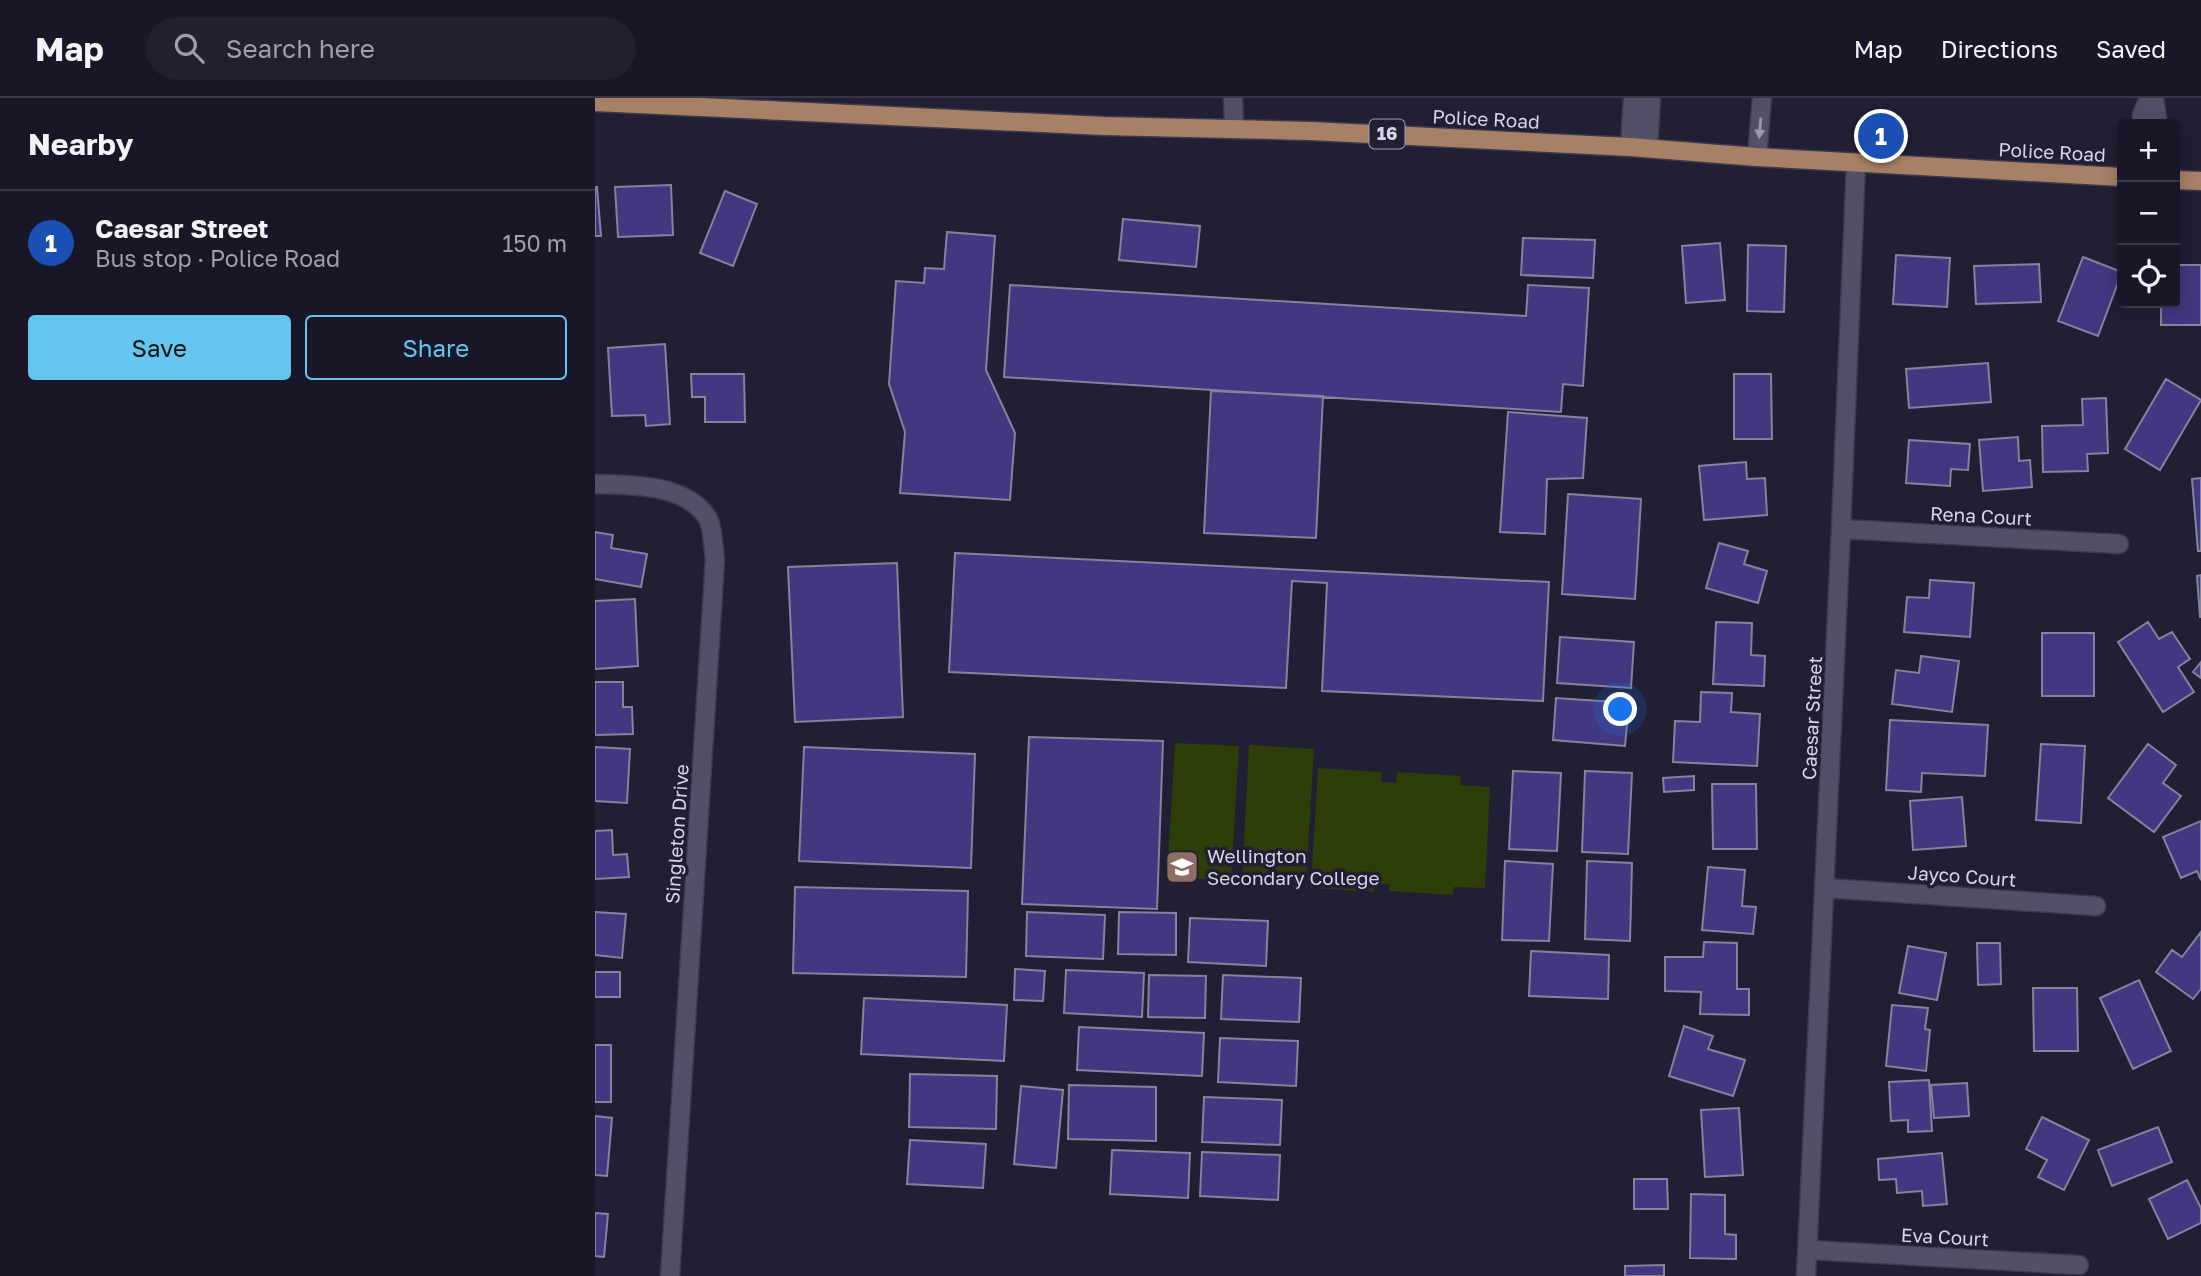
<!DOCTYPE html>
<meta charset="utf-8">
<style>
body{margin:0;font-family:"Golos Text",sans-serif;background:#22202f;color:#f1f3f6}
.controls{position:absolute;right:21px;top:21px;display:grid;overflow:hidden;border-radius:7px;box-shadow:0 4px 18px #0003}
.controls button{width:63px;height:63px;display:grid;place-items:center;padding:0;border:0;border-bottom:2px solid #373644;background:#191727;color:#f1f3f6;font:35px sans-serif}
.you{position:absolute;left:1026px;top:612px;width:24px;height:24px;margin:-18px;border:5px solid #fff;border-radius:50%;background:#1a73e8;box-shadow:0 0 0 10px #1a73e833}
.badge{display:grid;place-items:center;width:46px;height:46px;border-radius:50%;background:#64c5ee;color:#fff;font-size:23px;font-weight:700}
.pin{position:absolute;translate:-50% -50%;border:4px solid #fff;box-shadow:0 2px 7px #0006}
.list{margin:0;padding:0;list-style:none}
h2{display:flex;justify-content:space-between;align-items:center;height:91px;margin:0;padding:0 28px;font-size:30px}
h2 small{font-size:23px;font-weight:400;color:#9f9fa7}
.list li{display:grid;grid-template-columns:46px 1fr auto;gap:21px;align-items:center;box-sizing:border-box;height:105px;padding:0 28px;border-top:2px solid #373644}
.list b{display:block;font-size:26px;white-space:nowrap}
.list p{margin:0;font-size:23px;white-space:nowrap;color:#9f9fa7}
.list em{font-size:23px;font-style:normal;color:#9f9fa7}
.actions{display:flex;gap:14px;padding:21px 28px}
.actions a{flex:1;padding:16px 0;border:2px solid #64c5ee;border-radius:7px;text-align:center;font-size:24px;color:#64c5ee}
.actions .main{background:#64c5ee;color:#111}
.icon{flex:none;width:38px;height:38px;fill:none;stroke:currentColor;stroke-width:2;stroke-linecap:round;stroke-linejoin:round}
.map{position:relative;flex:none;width:1606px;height:1178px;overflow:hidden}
header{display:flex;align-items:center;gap:42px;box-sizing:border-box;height:98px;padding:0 35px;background:#191727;border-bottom:2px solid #373644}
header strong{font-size:33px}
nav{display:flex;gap:38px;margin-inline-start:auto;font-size:24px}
.search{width:490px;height:63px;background:#22202f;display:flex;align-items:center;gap:18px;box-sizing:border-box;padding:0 24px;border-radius:38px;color:#9f9fa7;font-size:26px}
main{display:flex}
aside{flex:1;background:#191727}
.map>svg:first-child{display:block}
.pitch{fill:#2d3e08}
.building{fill:#443781;stroke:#84839c;stroke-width:2}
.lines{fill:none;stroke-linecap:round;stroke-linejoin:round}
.minor-casing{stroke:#3c3a4b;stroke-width:21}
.major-casing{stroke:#3c3a4b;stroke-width:21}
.minor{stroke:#515067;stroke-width:18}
.major{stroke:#a78066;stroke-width:18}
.oneway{fill:#9a9aac}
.labels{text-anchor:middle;stroke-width:7;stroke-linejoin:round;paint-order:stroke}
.shield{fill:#211f34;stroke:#a09faf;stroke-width:2}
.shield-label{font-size:18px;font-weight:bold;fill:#d6d6e4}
.street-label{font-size:19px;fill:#d6d6e4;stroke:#211f34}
.poi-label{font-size:19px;fill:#d6d6e4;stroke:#211f34;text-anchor:start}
</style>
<header>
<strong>Map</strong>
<div class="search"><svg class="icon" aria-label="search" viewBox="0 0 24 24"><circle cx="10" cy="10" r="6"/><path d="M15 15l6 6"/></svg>Search here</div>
<nav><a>Map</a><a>Directions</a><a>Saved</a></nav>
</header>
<main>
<aside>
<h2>Nearby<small></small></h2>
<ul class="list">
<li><span class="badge" style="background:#1a4fb4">1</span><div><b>Caesar Street</b><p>Bus stop · Police Road</p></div><em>150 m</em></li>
</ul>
<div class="actions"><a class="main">Save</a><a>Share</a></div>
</aside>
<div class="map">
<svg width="1606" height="1178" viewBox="0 0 1606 1178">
<rect width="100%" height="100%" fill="#211f34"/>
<!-- pitch -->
<path class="pitch" d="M 580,645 L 644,648 L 636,783 L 572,779 Z
M 654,647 L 719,651 L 711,785 L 647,782 Z
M 723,670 L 787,674 L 786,684 L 801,685 L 802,674 L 866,678 L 865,687 L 895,689 L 890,790 L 859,789 L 858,797 L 794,793 L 794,786 L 780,786 L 779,794 L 716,790 Z"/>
<!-- building -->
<path class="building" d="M 76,87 L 78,137 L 23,139 L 20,89 Z
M 0,89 L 2,89 L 6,138 L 0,138 Z
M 130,93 L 162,106 L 138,168 L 105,155 Z
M 528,121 L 605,128 L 601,169 L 524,162 Z
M 352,134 L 400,138 L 391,272 L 420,335 L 415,402 L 305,395 L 310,334 L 294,286 L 301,183 L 329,185 L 330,170 L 349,171 Z
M 928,140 L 1000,142 L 998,180 L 926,177 Z
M 1125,145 L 1130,202 L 1091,205 L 1087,148 Z
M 1153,147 L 1191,148 L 1189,214 L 1152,213 Z
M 1301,157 L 1355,160 L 1352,209 L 1298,206 Z
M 1488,159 L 1527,174 L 1503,238 L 1463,223 Z
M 1444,166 L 1446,204 L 1381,206 L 1379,168 Z
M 1580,167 L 1606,167 L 1606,227 L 1566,227 L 1566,205 L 1580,205 Z
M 415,187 L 931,218 L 933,187 L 994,190 L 988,288 L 968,286 L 966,314 L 409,279 Z
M 70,246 L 75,326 L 51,328 L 50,317 L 17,318 L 13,250 Z
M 1393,265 L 1396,304 L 1314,310 L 1311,271 Z
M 96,276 L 149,276 L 150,324 L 110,324 L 110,299 L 97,299 Z
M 1139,276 L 1176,276 L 1177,341 L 1139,341 Z
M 1571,281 L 1606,302 L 1565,372 L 1530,351 Z
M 616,293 L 728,298 L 721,440 L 609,435 Z
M 1511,300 L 1513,355 L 1492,356 L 1493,373 L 1448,374 L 1447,328 L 1488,327 L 1487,301 Z
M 913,314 L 992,320 L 988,380 L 952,381 L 950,436 L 905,434 Z
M 1423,339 L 1424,363 L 1435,362 L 1437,389 L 1388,393 L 1384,342 Z
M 1314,342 L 1375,346 L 1373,372 L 1356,371 L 1355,388 L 1311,385 Z
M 1151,364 L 1152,381 L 1170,380 L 1172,417 L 1109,422 L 1104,368 Z
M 1606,380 L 1606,453 L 1603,453 L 1597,381 Z
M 973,396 L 1046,401 L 1040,501 L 967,496 Z
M 0,434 L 18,437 L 16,450 L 52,456 L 46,489 L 0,481 Z
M 1124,445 L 1153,453 L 1149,466 L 1172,473 L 1163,505 L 1111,490 Z
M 360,455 L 954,484 L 948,603 L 727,593 L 732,485 L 697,483 L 691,590 L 354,574 Z
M 302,465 L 308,619 L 200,624 L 193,469 Z
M 1606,477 L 1606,519 L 1605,519 L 1602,478 Z
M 1335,482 L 1379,485 L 1375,539 L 1309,534 L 1312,499 L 1334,500 Z
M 40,501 L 43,568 L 0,571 L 0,503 Z
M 1121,524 L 1157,525 L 1156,557 L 1170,558 L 1169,588 L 1118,586 Z
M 1553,524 L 1564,541 L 1577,534 L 1595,561 L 1583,569 L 1599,594 L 1568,614 L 1523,544 Z
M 1447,535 L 1499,535 L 1499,598 L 1447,598 Z
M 965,539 L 1039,544 L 1036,590 L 962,585 Z
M 1326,558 L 1364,563 L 1357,614 L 1297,606 L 1301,572 L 1324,575 Z
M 1606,564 L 1606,580 L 1598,574 Z
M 0,584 L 28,584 L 28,609 L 37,609 L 38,636 L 0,637 Z
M 1106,594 L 1137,595 L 1136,614 L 1165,616 L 1162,668 L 1078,664 L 1080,623 L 1105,624 Z
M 961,600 L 1034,605 L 1030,648 L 958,642 Z
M 1295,622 L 1393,627 L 1390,678 L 1327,675 L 1326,694 L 1291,692 Z
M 434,639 L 568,643 L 562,811 L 427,806 Z
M 1446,646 L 1490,648 L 1486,725 L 1441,722 Z
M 1553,646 L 1581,667 L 1568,685 L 1586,698 L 1559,734 L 1513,700 Z
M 0,649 L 35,651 L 32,705 L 0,703 Z
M 209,649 L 380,656 L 376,770 L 204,763 Z
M 918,673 L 966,675 L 962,753 L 914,751 Z
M 990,673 L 1037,675 L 1033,756 L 987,754 Z
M 1099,678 L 1099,692 L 1069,694 L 1068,680 Z
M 1117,686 L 1161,686 L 1162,751 L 1118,751 Z
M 1367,699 L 1371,748 L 1318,752 L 1315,703 Z
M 1606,723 L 1606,782 L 1602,773 L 1586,780 L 1568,739 Z
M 17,732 L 18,757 L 32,756 L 34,779 L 0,781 L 0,733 Z
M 910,763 L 958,766 L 954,843 L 907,842 Z
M 992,763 L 1037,765 L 1035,843 L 990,841 Z
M 1113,769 L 1150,772 L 1147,808 L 1161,809 L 1158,836 L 1107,832 Z
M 200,789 L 373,793 L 371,879 L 198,875 Z
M 0,814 L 31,816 L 27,860 L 0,857 Z
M 432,814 L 510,817 L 508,861 L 431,858 Z
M 524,814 L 581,815 L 581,857 L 523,856 Z
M 595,820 L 673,823 L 671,868 L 593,864 Z
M 1606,834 L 1606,891 L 1598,901 L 1561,874 L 1577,852 L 1587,859 Z
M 1109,844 L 1142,845 L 1142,891 L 1154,891 L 1154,917 L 1105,916 L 1106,894 L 1070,893 L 1070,859 L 1108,859 Z
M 1382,845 L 1405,845 L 1406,886 L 1383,887 Z
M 1313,848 L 1351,855 L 1342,902 L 1304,895 Z
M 936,853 L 1014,857 L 1013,901 L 934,898 Z
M 420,871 L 450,873 L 448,903 L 419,902 Z
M 471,872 L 549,875 L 547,919 L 469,915 Z
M 0,874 L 25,874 L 25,899 L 0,899 Z
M 554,877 L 611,878 L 610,920 L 553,919 Z
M 628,877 L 706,880 L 704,924 L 626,921 Z
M 1544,882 L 1576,953 L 1538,971 L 1505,900 Z
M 1438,890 L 1482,890 L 1483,953 L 1439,953 Z
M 269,900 L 412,907 L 409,963 L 266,956 Z
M 1297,907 L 1333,910 L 1330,931 L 1335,932 L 1331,973 L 1291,968 Z
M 1089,928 L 1118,938 L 1113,951 L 1150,962 L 1138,998 L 1074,978 Z
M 484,929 L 609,935 L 607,978 L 482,972 Z
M 625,940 L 703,943 L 701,988 L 623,984 Z
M 0,947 L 16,947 L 16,1004 L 0,1004 Z
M 315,976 L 402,978 L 401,1031 L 314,1029 Z
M 1334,982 L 1337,1033 L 1313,1034 L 1313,1022 L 1296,1023 L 1294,984 Z
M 1372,985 L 1374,1018 L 1339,1020 L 1336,987 Z
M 474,987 L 561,989 L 561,1043 L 473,1041 Z
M 426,988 L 468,992 L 461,1070 L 419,1066 Z
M 609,999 L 687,1002 L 685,1047 L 607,1044 Z
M 1144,1010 L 1148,1077 L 1110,1079 L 1106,1012 Z
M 0,1018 L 17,1020 L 12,1078 L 0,1077 Z
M 1447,1019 L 1494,1042 L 1469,1092 L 1443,1079 L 1452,1062 L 1431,1051 Z
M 1563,1029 L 1577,1064 L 1517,1088 L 1503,1052 Z
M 315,1042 L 391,1046 L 388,1090 L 312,1086 Z
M 517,1052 L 595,1055 L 593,1100 L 515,1096 Z
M 607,1054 L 685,1057 L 683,1102 L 605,1098 Z
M 1347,1055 L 1352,1106 L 1328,1108 L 1327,1093 L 1302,1095 L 1301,1081 L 1284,1082 L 1283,1061 Z
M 1039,1081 L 1072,1081 L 1073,1111 L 1039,1111 Z
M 1592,1082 L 1606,1110 L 1606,1125 L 1573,1141 L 1554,1101 Z
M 1096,1096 L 1130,1097 L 1130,1136 L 1141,1137 L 1141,1161 L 1095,1160 Z
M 0,1115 L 13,1116 L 9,1159 L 0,1158 Z
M 1069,1167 L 1069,1178 L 1030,1178 L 1030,1168 Z"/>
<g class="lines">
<defs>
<path id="minor" d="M 638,0 L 639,31
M 1559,0 L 1563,26
M 1547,26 L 1547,17 L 1554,0
M 1035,49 L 1038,0
M 1053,50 L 1056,0
M 1162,59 L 1167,0
M 0,386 C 35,387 89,385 112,419 C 118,428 118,450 120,461 L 75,1178
M 1246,431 L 1524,446
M 1230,790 L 1501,808
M 1214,1152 L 1484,1167
M 1211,1178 L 1246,431 L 1261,65"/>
<path id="major" d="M 0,4 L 509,28 L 716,33 L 1035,49 L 1162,59 L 1527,79
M 1580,82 L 1606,83"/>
</defs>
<!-- minor casing -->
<use href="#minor" class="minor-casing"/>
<!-- major casing -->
<use href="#major" class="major-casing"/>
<!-- minor -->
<use href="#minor" class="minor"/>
<!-- major -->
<use href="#major" class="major"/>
</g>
<!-- one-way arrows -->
<defs><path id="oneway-solid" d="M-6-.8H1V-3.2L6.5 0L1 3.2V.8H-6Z" transform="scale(1.75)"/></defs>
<use class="oneway" href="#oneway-solid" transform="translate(1165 30) rotate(95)"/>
<!-- icons -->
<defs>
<symbol id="school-square" viewBox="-11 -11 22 22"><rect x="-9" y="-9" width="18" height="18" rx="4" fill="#8d6e63" stroke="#211f34"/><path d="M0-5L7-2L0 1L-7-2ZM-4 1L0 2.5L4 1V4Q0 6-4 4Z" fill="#fff"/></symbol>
</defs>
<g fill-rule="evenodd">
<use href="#school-square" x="568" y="750" width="38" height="38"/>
</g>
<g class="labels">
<!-- shield labels -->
<rect class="shield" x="774.5" y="21.5" width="35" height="29" rx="5"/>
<g class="shield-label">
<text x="792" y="42">16</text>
</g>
<!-- street labels -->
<g class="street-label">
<text transform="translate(891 21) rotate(3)" y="7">Police Road</text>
<text transform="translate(1457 54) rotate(3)" y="7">Police Road</text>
<text transform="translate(1386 418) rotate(3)" y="7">Rena Court</text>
<text transform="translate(1217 620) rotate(-87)" y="7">Caesar Street</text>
<text transform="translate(82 736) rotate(-86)" y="7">Singleton Drive</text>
<text transform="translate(1367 778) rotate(4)" y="7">Jayco Court</text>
<text transform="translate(1350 1139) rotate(3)" y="7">Eva Court</text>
</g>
<!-- poi labels -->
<g class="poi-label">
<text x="612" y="765">Wellington<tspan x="612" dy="22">Secondary College</tspan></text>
</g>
</g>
</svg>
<div class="controls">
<button>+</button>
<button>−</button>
<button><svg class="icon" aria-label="locate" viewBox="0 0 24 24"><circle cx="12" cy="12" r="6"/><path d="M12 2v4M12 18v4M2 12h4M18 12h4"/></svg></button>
</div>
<div class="you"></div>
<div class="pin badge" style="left:1286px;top:38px;background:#1a4fb4">1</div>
</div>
</main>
